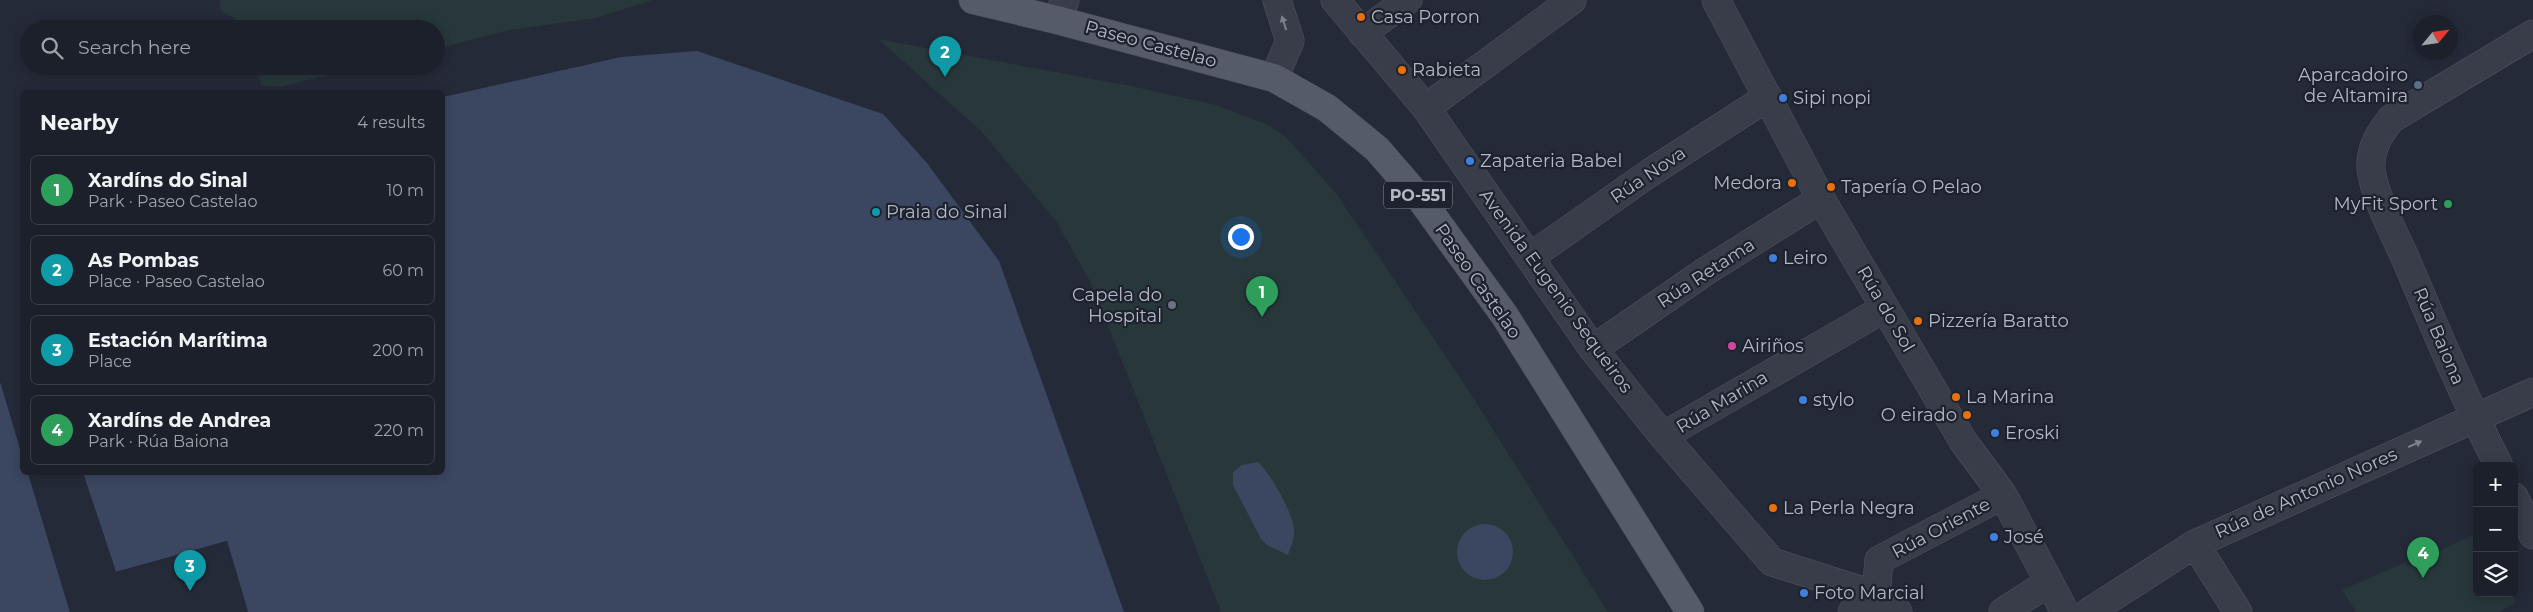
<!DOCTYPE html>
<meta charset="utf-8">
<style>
body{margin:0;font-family:Montserrat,sans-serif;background:#242832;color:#f1f3f6}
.controls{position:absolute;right:15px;bottom:15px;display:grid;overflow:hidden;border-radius:8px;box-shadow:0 2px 12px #0003}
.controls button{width:45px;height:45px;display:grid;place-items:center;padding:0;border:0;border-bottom:1px solid #393e47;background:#1b202a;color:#f1f3f6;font:25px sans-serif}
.compass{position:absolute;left:2413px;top:15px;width:45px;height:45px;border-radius:50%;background:#1b202a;box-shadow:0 2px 12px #0003;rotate:61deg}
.you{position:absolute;left:1240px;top:236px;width:18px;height:18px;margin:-12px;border:4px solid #fff;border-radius:50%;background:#1a73e8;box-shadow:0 0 0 8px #1a73e833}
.badge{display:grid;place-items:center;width:32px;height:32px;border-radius:50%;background:#ea580c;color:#fff;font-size:16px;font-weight:700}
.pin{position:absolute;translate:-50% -41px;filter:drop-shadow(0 1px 2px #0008)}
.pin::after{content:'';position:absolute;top:26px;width:18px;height:15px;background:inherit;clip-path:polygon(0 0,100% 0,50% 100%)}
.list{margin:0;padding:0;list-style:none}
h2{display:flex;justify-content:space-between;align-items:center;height:65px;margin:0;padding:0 20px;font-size:21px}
h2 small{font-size:16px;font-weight:400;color:#a0a3a8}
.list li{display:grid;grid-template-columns:32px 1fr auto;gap:15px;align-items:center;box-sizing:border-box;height:70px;margin:0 10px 10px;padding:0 10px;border:1px solid #393e47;border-radius:8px}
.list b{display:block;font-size:19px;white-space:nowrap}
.list p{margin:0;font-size:16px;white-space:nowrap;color:#a0a3a8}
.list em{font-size:16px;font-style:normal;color:#a0a3a8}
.icon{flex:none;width:28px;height:28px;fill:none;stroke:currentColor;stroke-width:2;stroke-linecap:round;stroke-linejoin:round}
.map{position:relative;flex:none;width:2533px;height:612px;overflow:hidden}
.search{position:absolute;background:#1b202a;box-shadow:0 2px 12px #0003;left:20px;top:20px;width:425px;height:55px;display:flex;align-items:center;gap:12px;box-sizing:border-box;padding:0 18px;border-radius:28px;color:#a0a3a8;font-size:19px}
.panel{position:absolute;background:#1b202a;box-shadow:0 2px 12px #0003;left:20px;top:90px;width:425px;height:385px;border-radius:8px}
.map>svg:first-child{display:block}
.green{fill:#27373a}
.water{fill:#3b4660}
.pier{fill:#242a38}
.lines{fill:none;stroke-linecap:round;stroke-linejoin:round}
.minor-casing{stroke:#505561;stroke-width:29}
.major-casing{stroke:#414652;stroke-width:29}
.minor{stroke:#383d49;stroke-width:28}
.major{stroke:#565b69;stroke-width:28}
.oneway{fill:#7c818d}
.food-dot{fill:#e8710a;stroke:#1d222e;stroke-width:2}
.service-dot{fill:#5c6f8a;stroke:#1d222e;stroke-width:2}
.shop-dot{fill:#3f7fe0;stroke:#1d222e;stroke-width:2}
.leisure-dot{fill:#2e9e5b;stroke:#1d222e;stroke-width:2}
.culture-dot{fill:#0f9aa8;stroke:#1d222e;stroke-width:2}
.worship-dot{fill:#6b7280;stroke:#1d222e;stroke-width:2}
.hotel-dot{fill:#d1479c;stroke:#1d222e;stroke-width:2}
.labels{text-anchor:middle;stroke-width:4.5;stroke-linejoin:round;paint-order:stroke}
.shield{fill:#1d222e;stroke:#868b98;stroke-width:1}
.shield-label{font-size:16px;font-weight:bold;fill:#b3b8c5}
.poi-label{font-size:18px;fill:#b3b8c5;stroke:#1d222e;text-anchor:start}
.street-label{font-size:18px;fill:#b3b8c5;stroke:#1d222e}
</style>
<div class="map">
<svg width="2533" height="612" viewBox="0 0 2533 612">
<rect width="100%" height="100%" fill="#242a38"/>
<!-- green -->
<path class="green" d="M 220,0 L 653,0 L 596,18 L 510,30 L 436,49 L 436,29 L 241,29 L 238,21 L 220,10 Z
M 878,39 L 1131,86 L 1216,105 L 1266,124 L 1285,136 L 1335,192 L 1465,385 L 1608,612 L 1221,612 L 1092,285 L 1056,221 L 981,131 Z
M 255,66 L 365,66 L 279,87 L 261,85 Z
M 2476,534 L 2477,593 L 2511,593 L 2516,602 L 2499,612 L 2356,612 L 2342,590 L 2406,562 L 2407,566 Z"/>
<!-- water -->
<path class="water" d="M 697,51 L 883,114 L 927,163 L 999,261 L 1124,612 L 248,612 L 227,541 L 116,572 L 83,473 L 442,472 L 443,97 L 621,57 Z
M 0,381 L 22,455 L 22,472 L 28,473 L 70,612 L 0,612 Z
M 1258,462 C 1271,474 1291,510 1294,528 C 1295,537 1291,546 1288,555 L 1267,545 L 1261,539 L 1233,485 L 1233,472 L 1242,465 Z
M1457 552a28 28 0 1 1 56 0a28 28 0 1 1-56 0Z"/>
<!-- pier -->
<path class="pier" d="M 0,378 L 22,446 L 22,455 L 0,381 Z
M 30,472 L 72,611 L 72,612 L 70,612 L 28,473 Z
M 81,472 L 83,473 L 116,572 L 227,541 L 248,612 L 245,612 L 225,544 L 115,574 Z"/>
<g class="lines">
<defs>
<path id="minor" d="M 1335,0 L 1426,108 L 1593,349 L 1663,436 L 1772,562 L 1876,595 L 1879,560 L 2003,495
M 1716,0 L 1821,199 L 1963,441 L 2003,495 L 2065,612
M 1057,20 L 1065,0
M 1362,33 L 1408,0
M 1274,78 L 1290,41 L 1277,0
M 1426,108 L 1572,0
M 1530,257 L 1651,172 L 1768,97
M 1593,349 L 1706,271 L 1821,199
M 1663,436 L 1885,308
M 2499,466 C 2464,397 2434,326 2404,255 C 2394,234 2369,184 2371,163 C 2372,145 2380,133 2391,119 L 2533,34
M 2514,497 L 2533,535
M 2195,544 L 2238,612
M 1852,612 L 1856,607 L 1876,595 L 1898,612
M 2003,612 L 2049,582
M 2089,612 L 2195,544 L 2533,392"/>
<path id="major" d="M 973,0 L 1057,20 L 1274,78 L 1327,108 L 1377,149 L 1422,201 L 1505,316 L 1690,612"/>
</defs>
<!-- minor casing -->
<use href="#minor" class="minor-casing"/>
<!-- major casing -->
<use href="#major" class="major-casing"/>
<!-- minor -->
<use href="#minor" class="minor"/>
<!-- major -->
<use href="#major" class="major"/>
</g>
<!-- one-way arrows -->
<defs><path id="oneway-solid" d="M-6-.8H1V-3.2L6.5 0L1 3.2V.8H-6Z" transform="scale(1.25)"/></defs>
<g class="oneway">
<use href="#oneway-solid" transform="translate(1284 23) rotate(-108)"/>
<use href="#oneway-solid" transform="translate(2415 444) rotate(-24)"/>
</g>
<!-- markers -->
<g class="food-dot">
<circle cx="1361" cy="17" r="5"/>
<circle cx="1402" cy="70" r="5"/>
<circle cx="1792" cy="183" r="5"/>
<circle cx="1831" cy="187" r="5"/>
<circle cx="1918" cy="321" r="5"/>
<circle cx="1956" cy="397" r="5"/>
<circle cx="1967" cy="415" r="5"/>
<circle cx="1773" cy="508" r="5"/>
</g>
<circle class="service-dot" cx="2418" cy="85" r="5"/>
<g class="shop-dot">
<circle cx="1783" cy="98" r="5"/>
<circle cx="1470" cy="161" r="5"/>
<circle cx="1773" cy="258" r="5"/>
<circle cx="1803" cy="400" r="5"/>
<circle cx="1995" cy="433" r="5"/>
<circle cx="1994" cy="537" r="5"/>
<circle cx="1804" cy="593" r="5"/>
</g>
<circle class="leisure-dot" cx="2448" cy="204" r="5"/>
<circle class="culture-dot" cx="876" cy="212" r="5"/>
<circle class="worship-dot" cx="1172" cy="305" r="5"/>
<circle class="hotel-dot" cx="1732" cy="346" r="5"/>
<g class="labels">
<!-- shield labels -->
<rect class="shield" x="1384" y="181.5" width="68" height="27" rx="4"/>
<g class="shield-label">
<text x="1418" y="201">PO-551</text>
</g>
<!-- poi labels -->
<g class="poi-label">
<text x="1371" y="23">Casa Porron</text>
<text x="1412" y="76">Rabieta</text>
<text x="2408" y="81" text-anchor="end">Aparcadoiro<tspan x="2408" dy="21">de Altamira</tspan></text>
<text x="1793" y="104">Sipi nopi</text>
<text x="1480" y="167">Zapateria Babel</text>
<text x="1782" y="189" text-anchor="end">Medora</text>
<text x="1841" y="193">Tapería O Pelao</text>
<text x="2438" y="210" text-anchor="end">MyFit Sport</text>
<text x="886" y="218">Praia do Sinal</text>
<text x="1783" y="264">Leiro</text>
<text x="1162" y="301" text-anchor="end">Capela do<tspan x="1162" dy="21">Hospital</tspan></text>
<text x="1928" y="327">Pizzería Baratto</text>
<text x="1742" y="352">Airiños</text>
<text x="1966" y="403">La Marina</text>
<text x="1813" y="406">stylo</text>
<text x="1957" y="421" text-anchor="end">O eirado</text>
<text x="2005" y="439">Eroski</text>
<text x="1783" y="514">La Perla Negra</text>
<text x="2004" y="543">José</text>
<text x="1814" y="599">Foto Marcial</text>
</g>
<!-- street labels -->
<g class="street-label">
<text transform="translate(1151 44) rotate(15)" y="6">Paseo Castelao</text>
<text transform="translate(1648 175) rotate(-34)" y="6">Rúa Nova</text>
<text transform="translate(1706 273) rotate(-33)" y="6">Rúa Retama</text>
<text transform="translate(1478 281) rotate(55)" y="6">Paseo Castelao</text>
<text transform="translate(1556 291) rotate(54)" y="6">Avenida Eugenio Sequeiros</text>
<text transform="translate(1886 309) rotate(60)" y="6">Rúa do Sol</text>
<text transform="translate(2439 336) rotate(67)" y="6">Rúa Baiona</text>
<text transform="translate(1722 402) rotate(-31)" y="6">Rúa Marina</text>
<text transform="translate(2306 493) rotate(-24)" y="6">Rúa de Antonio Nores</text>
<text transform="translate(1941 528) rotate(-28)" y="6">Rúa Oriente</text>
</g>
</g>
</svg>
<div class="controls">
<button>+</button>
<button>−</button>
<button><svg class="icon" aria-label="layers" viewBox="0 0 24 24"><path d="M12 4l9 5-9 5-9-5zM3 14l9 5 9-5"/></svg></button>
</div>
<svg class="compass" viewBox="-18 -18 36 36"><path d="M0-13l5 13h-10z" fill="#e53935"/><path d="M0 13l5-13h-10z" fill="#a0a3a8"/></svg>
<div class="you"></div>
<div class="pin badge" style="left:1262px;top:317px;background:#2e9e5b">1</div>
<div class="pin badge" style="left:945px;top:77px;background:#0f9aa8">2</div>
<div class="pin badge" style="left:190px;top:591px;background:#0f9aa8">3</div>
<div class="pin badge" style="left:2423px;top:578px;background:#2e9e5b">4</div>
<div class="search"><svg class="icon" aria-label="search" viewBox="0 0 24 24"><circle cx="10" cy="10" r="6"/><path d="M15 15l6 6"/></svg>Search here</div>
<section class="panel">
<h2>Nearby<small>4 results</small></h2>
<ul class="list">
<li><span class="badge" style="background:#2e9e5b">1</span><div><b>Xardíns do Sinal</b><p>Park · Paseo Castelao</p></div><em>10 m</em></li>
<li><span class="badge" style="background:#0f9aa8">2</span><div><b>As Pombas</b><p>Place · Paseo Castelao</p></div><em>60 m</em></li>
<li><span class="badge" style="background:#0f9aa8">3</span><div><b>Estación Marítima</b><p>Place</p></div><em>200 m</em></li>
<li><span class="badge" style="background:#2e9e5b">4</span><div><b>Xardíns de Andrea</b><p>Park · Rúa Baiona</p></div><em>220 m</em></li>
</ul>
</section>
</div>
